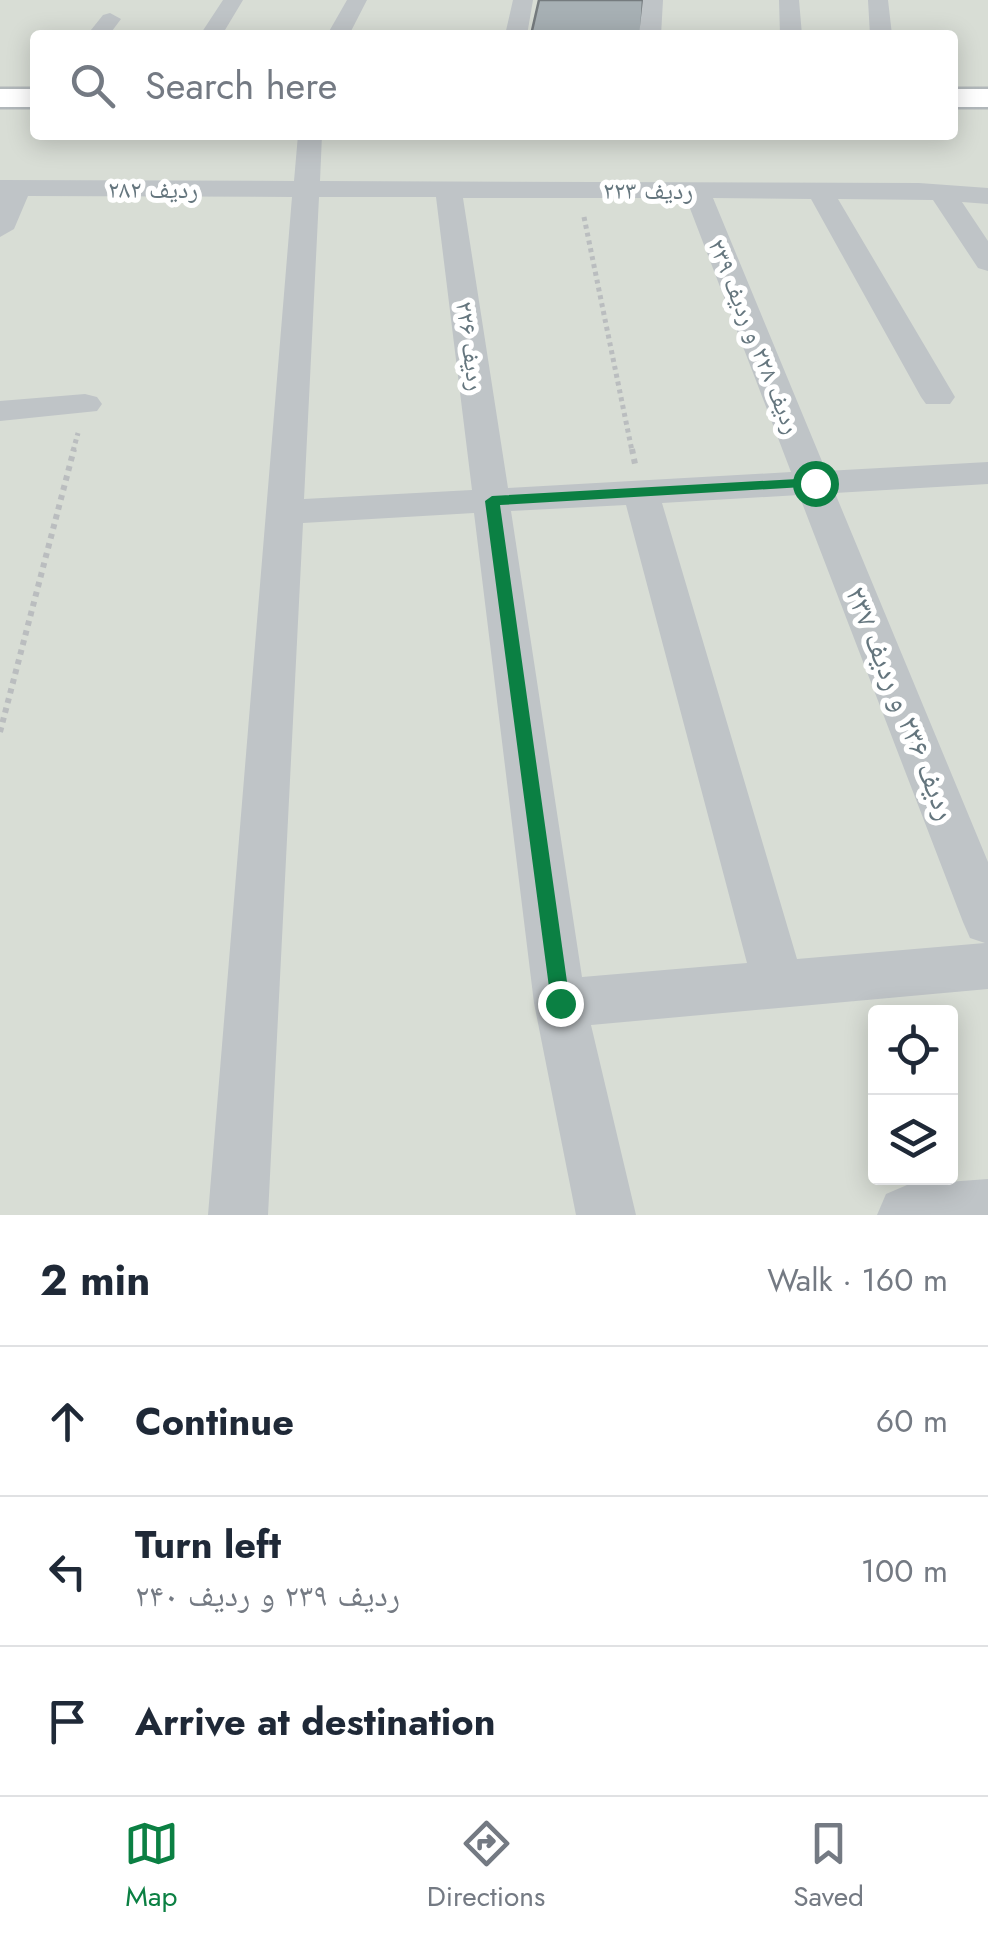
<!DOCTYPE html>
<meta charset="utf-8">
<style>
body{margin:0;font-family:Jost,"Noto Naskh Arabic",sans-serif;background:#f2f2f3;color:#1f2937}
.controls{position:absolute;right:30px;bottom:30px;display:grid;overflow:hidden;border-radius:10px;box-shadow:0 5px 25px #0003}
.controls button{width:90px;height:90px;display:grid;place-items:center;padding:0;border:0;border-bottom:2px solid #e0e1e3;background:#fff;color:#1f2937;font:50px sans-serif}
.stop{position:absolute;width:30px;height:30px;margin:-22px;border:8px solid #0b8043;border-radius:50%;background:#fff}
.stop.end{background:#0b8043;border-color:#fff;box-shadow:0 2px 10px #0008}
.list{margin:0;padding:0;list-style:none}
h2{display:flex;justify-content:space-between;align-items:center;height:130px;margin:0;padding:0 40px;font-size:42px}
h2 small{font-size:32px;font-weight:400;color:#747a83}
.list li{display:grid;grid-template-columns:65px 1fr auto;gap:30px;align-items:center;box-sizing:border-box;height:150px;padding:0 40px;border-top:2px solid #e0e1e3}
.list b{display:block;font-size:38px;white-space:nowrap}
.list p{margin:0;font-size:32px;white-space:nowrap;color:#747a83}
.list em{font-size:32px;font-style:normal;color:#747a83}
.icon{flex:none;width:55px;height:55px;fill:none;stroke:currentColor;stroke-width:2;stroke-linecap:round;stroke-linejoin:round}
.map{position:relative;flex:none;width:988px;height:1215px;overflow:hidden}
.search{position:absolute;background:#fff;box-shadow:0 5px 25px #0003;left:30px;right:30px;top:30px;height:110px;display:flex;align-items:center;gap:25px;box-sizing:border-box;padding:0 35px;border-radius:10px;color:#747a83;font-size:38px}
.sheet{height:580px;background:#fff}
nav{display:flex;justify-content:space-around;align-items:center;box-sizing:border-box;height:140px;border-top:2px solid #e0e1e3;background:#fff;font-size:28px;color:#747a83}
nav a{display:grid;justify-items:center;gap:5px}
nav .on{color:#0b8043}
.map>svg:first-child{display:block}
.green{fill:#d8ddd5;fill-rule:evenodd}
.building{fill:#a7b0b4;stroke:#757b7e;stroke-width:2.5}
.lines{fill:none;stroke-linecap:round;stroke-linejoin:round}
.major-casing{stroke:#b1b7ba;stroke-width:5}
.path-far1{stroke:#babdbf;stroke-width:5;stroke-dasharray:4 4;stroke-linecap:butt}
.path{stroke:#babdbf;stroke-width:6;stroke-dasharray:5 5;stroke-linecap:butt}
.minor{fill:#bfc4c7;fill-rule:evenodd}
.major{fill:#fff;fill-rule:evenodd}
.route{fill:#0b8043}
.labels{text-anchor:middle;stroke-width:10;stroke-linejoin:round;paint-order:stroke}
.far-street-label{font-size:25px;fill:#65767e;stroke:#fff}
.street-label{font-size:30px;fill:#65767e;stroke:#fff}
</style>
<div class="map">
<svg width="988" height="1215" viewBox="0 0 988 1215">
<rect width="100%" height="100%" fill="#f8f8f6"/>
<!-- green -->
<path class="green" d="M 0,0 L 988,0 L 988,1215 L 0,1215 ZM 35,35 L 953,35 L 953,135 L 35,135 ZM 876,1012 L 950,1012 L 950,1178 L 876,1178 Z"/>
<!-- building -->
<path class="building" d="M 539,0 L 643,0 L 641,35 L 531,35 Z"/>
<g class="lines">
<defs>
<path id="major" d="M 0,89 L 35,89 L 35,107 L 0,107 Z
M 953,89 L 988,89 L 988,107 L 953,107 Z"/>
</defs>
<!-- major casing -->
<use href="#major" class="major-casing"/>
<!-- path-far1 -->
<path class="path-far1" d="M 584,217 L 632,451
M 73,451 L 78,433"/>
<!-- path -->
<path class="path" d="M 632,449 L 635,464
M 0,732 L 74,449"/>
<!-- minor -->
<path class="minor" d="M 223,0 L 243,0 L 222,35 L 200,35 Z
M 347,0 L 367,0 L 349,35 L 327,35 Z
M 513,0 L 533,0 L 527,35 L 505,35 Z
M 643,0 L 663,0 L 661,35 L 639,35 Z
M 779,0 L 799,0 L 802,35 L 780,35 Z
M 868,0 L 888,0 L 892,35 L 870,35 Z
M 110,13 L 121,19 L 109,35 L 87,35 L 103,15 Z
M 298,135 L 322,135 L 320,181 L 919,183 L 988,188 L 988,204 L 962,202 L 988,241 L 988,271 L 978,268 L 933,200 L 838,199 L 955,397 L 950,404 L 926,404 L 921,397 L 811,199 L 713,198 L 826,471 L 988,462 L 988,484 L 835,493 L 988,862 L 988,989 L 591,1025 L 636,1215 L 576,1215 L 534,1003 L 474,513 L 303,523 L 268,1215 L 208,1215 L 292,197 L 28,196 L 14,229 L 0,237 L 0,180 L 294,181 ZM 319,197 L 436,197 L 472,490 L 304,499 ZM 463,198 L 686,198 L 791,472 L 508,488 ZM 799,495 L 963,922 L 970,938 L 985,943 L 797,959 L 662,503 ZM 626,505 L 747,963 L 582,977 L 511,511 Z
M 85,394 L 97,397 L 102,404 L 97,411 L 0,421 L 0,401 Z
M 988,1179 L 988,1215 L 877,1215 L 886,1194 L 907,1185 Z"/>
<!-- major -->
<use href="#major" class="major"/>
</g>
<!-- route -->
<path class="route" d="M 815,478 L 822,483 L 820,486 L 500,505 L 570,1003 L 567,1010 L 552,1010 L 485,501 L 492,496 Z"/>
<g class="labels">
<!-- far-street labels -->
<g class="far-street-label">
<text x="153" y="198">ردیف ۲۸۲</text>
<text x="648" y="199">ردیف ۲۲۳</text>
<text transform="translate(755 336) rotate(68)" y="9">ردیف ۲۲۸ و ردیف ۲۳۹</text>
<text transform="translate(471 346) rotate(82)" y="9">ردیف ۲۲۶</text>
</g>
<!-- street labels -->
<g class="street-label">
<text transform="translate(901 703) rotate(68)" y="10">ردیف ۲۳۶ و ردیف ۲۳۷</text>
</g>
</g>
</svg>
<div class="controls">
<button><svg class="icon" aria-label="locate" viewBox="0 0 24 24"><circle cx="12" cy="12" r="6"/><path d="M12 2v4M12 18v4M2 12h4M18 12h4"/></svg></button>
<button><svg class="icon" aria-label="layers" viewBox="0 0 24 24"><path d="M12 4l9 5-9 5-9-5zM3 14l9 5 9-5"/></svg></button>
</div>
<div class="stop" style="left:815px;top:483px"></div>
<div class="stop end" style="left:560px;top:1003px"></div>
<div class="search"><svg class="icon" aria-label="search" viewBox="0 0 24 24"><circle cx="10" cy="10" r="6"/><path d="M15 15l6 6"/></svg>Search here</div>
</div>
<section class="sheet">
<h2>2 min<small>Walk · 160 m</small></h2>
<ul class="list">
<li><svg class="icon" aria-label="ahead" viewBox="0 0 24 24"><path d="M12 20V5M6 11l6-6 6 6"/></svg><div><b>Continue</b></div><em>60 m</em></li>
<li><svg class="icon" aria-label="left" viewBox="0 0 24 24"><path d="M17 20v-9H6M10 6l-5 5 5 5"/></svg><div><b>Turn left</b><p>ردیف ۲۳۹ و ردیف ۲۴۰</p></div><em>100 m</em></li>
<li><svg class="icon" aria-label="arrive" viewBox="0 0 24 24"><path d="M6 21V4h12l-3 4 3 4H6"/></svg><div><b>Arrive at destination</b></div></li>
</ul>
</section>
<nav>
<a class="on"><svg class="icon" aria-label="map" viewBox="0 0 24 24"><path d="M3 6l6-2 6 2 6-2v14l-6 2-6-2-6 2zM9 4v14M15 6v14"/></svg>Map</a>
<a><svg class="icon" aria-label="directions" viewBox="0 0 24 24"><path d="M12 3l9 9-9 9-9-9zM9 14v-3h6M13 9l2 2-2 2"/></svg>Directions</a>
<a><svg class="icon" aria-label="saved" viewBox="0 0 24 24"><path d="M7 4h10v16l-5-4-5 4z"/></svg>Saved</a>
</nav>
